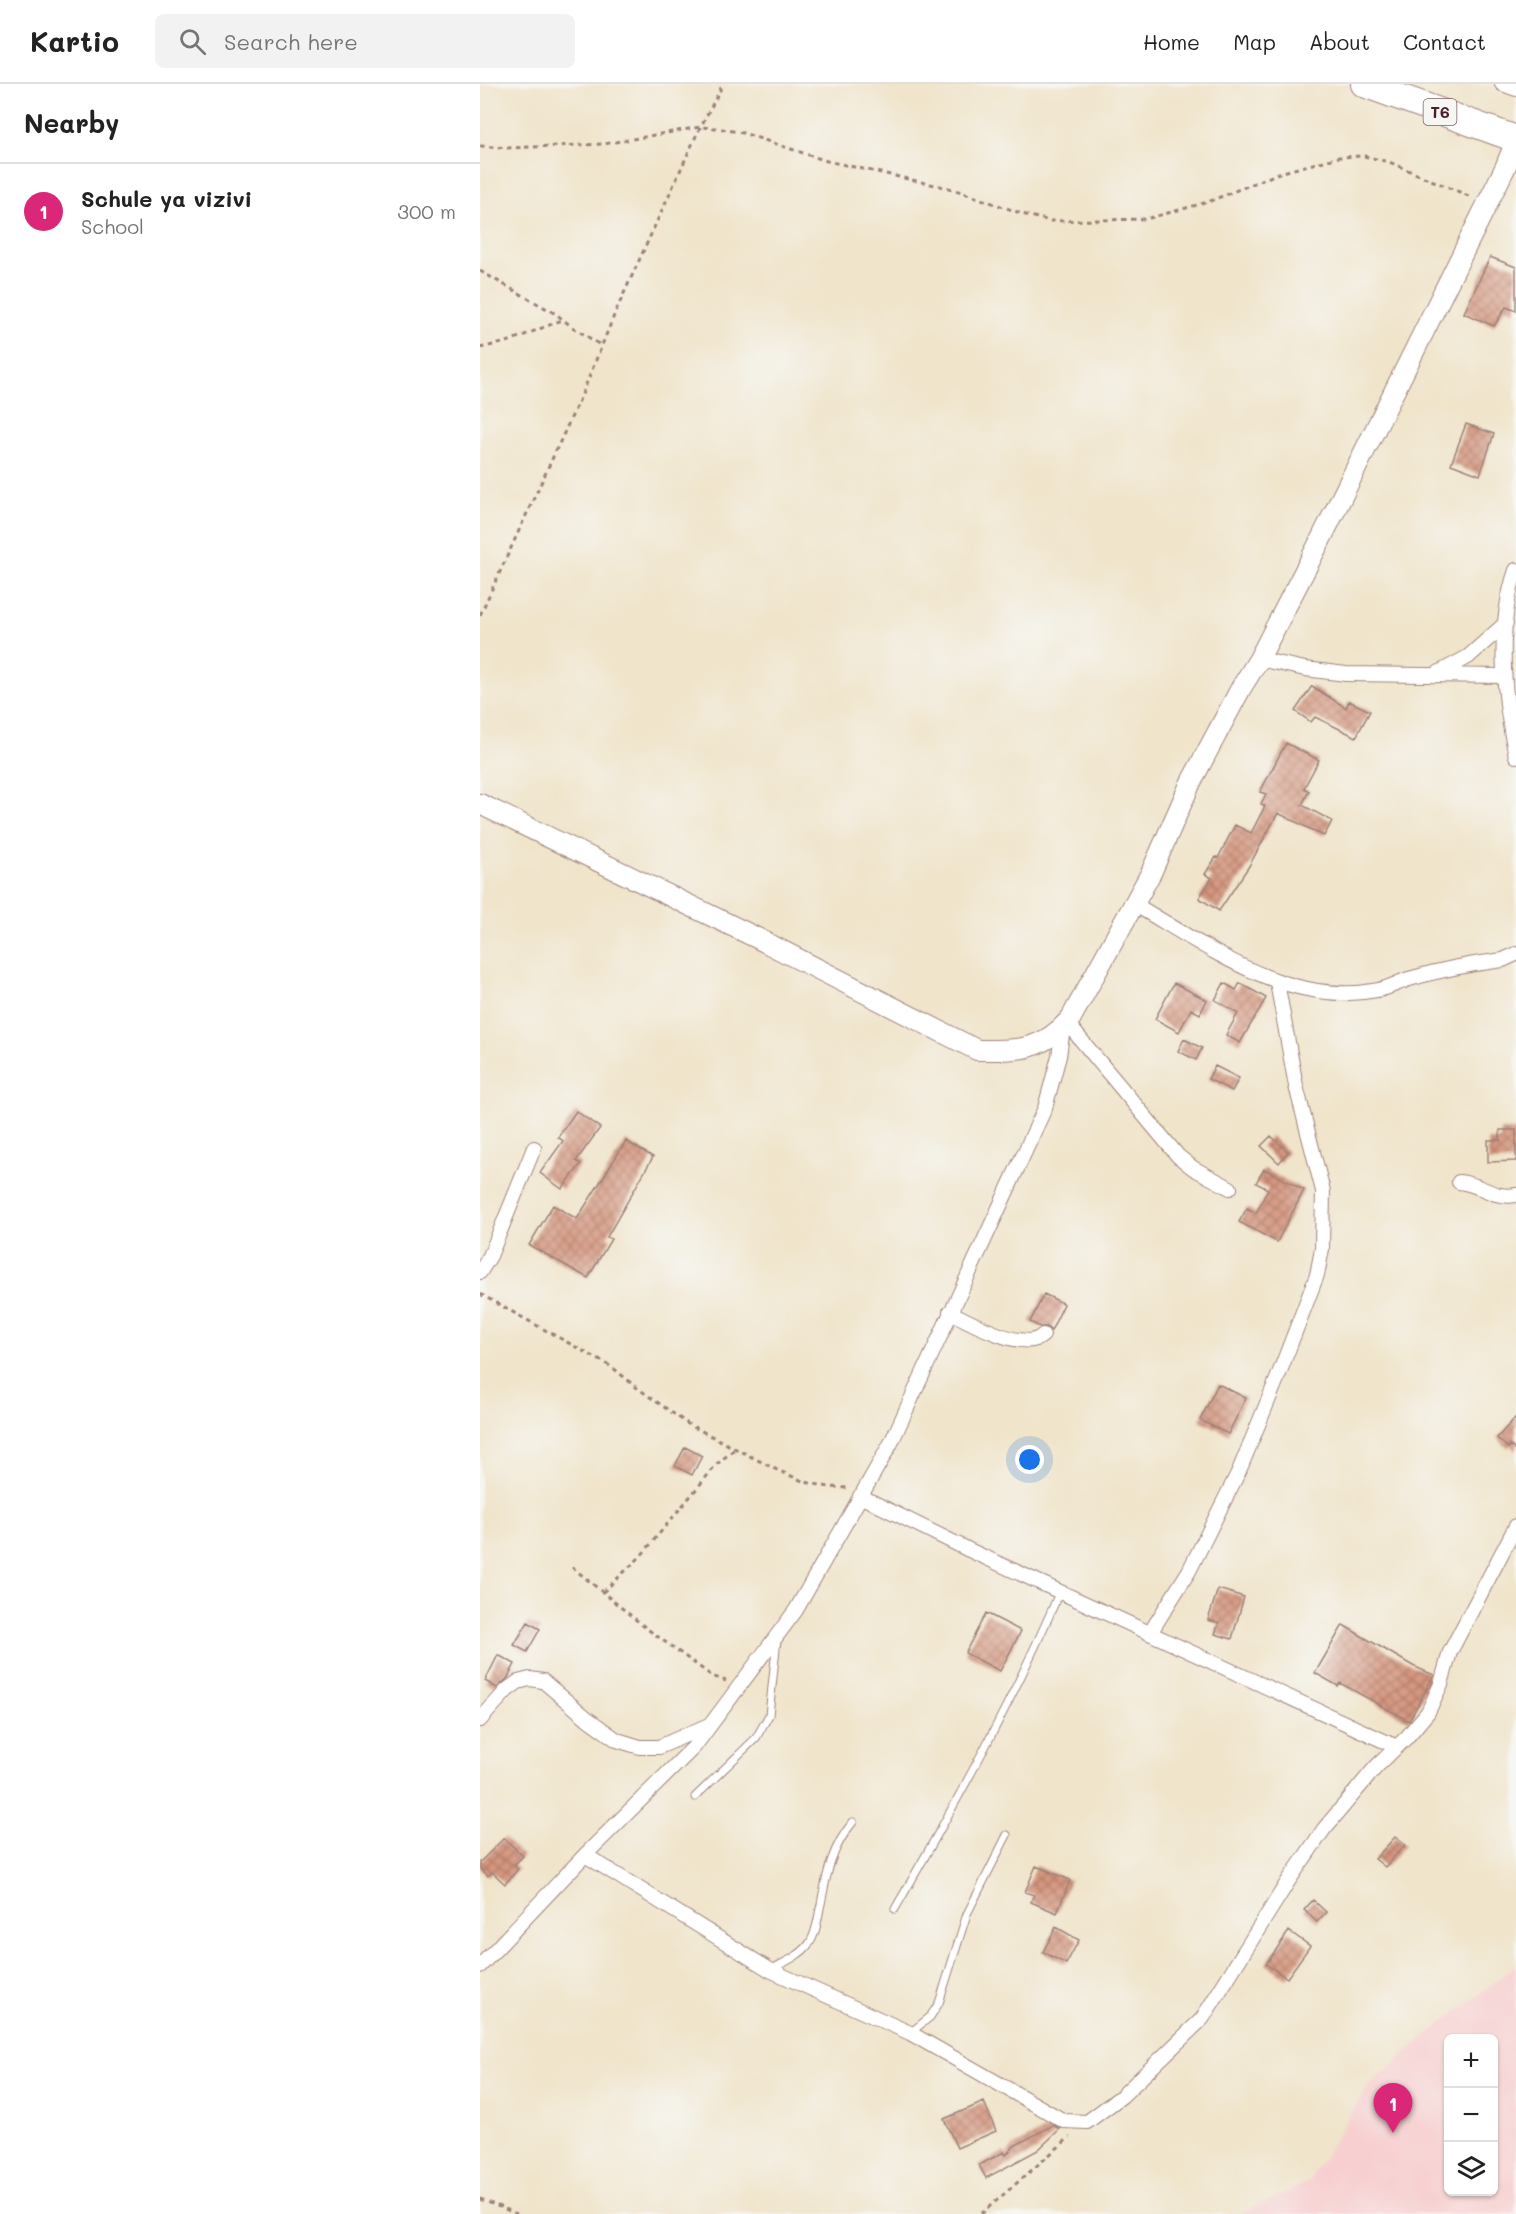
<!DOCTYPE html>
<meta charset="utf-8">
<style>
body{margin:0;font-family:Mali,sans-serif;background:#f2f2f2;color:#222}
.controls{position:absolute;right:18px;bottom:18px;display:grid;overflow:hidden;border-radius:9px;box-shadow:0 2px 4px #0004}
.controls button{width:54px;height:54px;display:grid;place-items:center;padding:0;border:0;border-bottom:2px solid #e0e0e0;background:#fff;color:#222;font:30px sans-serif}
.you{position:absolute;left:550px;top:1376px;width:21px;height:21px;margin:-15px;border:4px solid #fff;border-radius:50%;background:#1a73e8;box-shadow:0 0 0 9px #1a73e833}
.badge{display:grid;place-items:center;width:39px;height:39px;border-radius:50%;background:#db2777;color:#fff;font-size:20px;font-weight:700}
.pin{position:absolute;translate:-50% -50px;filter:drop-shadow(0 2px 3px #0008)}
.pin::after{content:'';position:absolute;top:32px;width:21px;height:18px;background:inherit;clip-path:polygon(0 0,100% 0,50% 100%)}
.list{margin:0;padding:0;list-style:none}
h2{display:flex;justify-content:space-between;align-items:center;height:78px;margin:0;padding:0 24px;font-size:26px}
h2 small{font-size:20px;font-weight:400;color:#767676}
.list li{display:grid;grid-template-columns:39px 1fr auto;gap:18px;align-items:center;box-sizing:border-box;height:96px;padding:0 24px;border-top:2px solid #e0e0e0}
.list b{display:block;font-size:22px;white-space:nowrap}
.list p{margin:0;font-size:20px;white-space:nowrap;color:#767676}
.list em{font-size:20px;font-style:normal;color:#767676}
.icon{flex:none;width:33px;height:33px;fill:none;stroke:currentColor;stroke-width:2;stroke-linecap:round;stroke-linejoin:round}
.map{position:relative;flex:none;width:1036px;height:2130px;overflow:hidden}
header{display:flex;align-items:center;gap:36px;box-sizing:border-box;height:84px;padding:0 30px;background:#fff;border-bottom:2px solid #e0e0e0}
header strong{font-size:28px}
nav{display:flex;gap:33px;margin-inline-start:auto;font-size:21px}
.search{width:420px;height:54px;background:#f2f2f2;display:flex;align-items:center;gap:15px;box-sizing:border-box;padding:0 21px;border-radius:9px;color:#767676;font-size:22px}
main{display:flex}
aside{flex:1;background:#fff}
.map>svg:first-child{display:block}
.built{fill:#f7cfd0;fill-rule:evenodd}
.building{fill:url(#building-cross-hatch)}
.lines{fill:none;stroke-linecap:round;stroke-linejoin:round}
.lane-casing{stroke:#9d827a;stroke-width:9}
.street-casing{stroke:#9d827a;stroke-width:16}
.secondary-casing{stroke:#9d827a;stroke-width:22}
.highway-casing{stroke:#9d827a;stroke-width:28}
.path{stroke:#9d827a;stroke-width:3;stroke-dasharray:4.5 4.5;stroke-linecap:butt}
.lane{stroke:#fff;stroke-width:7}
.street{stroke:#fff;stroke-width:14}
.secondary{stroke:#fff;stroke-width:20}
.highway{stroke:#fff;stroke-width:26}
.labels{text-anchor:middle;stroke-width:4.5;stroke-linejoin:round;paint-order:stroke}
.shield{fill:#f6f6f2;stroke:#7e6067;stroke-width:1.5}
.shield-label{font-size:16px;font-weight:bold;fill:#4a1f2b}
</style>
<header>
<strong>Kartio</strong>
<div class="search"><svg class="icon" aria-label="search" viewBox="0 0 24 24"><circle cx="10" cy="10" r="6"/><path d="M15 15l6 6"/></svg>Search here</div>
<nav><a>Home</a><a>Map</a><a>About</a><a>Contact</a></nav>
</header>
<main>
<aside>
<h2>Nearby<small></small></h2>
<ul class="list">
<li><span class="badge">1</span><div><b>Schule ya vizivi</b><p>School</p></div><em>300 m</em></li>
</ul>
</aside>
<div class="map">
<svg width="1036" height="2130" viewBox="0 0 1036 2130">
<defs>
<pattern id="building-cross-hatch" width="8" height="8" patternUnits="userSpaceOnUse" patternTransform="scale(1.5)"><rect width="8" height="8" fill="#d5967e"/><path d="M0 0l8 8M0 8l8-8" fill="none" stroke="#af7a67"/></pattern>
</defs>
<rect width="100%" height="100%" fill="#f6f6f2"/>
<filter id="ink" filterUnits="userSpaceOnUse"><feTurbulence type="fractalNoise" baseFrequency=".0167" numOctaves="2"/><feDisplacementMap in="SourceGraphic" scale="12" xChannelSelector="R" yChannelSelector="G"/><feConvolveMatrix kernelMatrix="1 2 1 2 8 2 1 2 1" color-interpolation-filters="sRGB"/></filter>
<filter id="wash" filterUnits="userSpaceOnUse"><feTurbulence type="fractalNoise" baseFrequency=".008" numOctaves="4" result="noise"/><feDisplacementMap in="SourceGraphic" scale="24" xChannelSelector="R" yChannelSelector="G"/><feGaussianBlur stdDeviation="1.35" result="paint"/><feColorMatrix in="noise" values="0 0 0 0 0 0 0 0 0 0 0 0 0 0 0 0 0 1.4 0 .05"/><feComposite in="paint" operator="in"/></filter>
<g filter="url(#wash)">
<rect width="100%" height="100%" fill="#f0e4ca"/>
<!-- built -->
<path class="built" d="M 1036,1881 L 1036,2130 L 760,2130 L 828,2098 L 889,2001 L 947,1951 ZM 968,1954 L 1014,1954 L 1014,2108 L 968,2108 Z"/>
<g id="blocks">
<!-- building -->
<path class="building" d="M 1010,173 L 1036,183 L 1036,227 L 1026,223 L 1014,242 L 984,229 Z
M 986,340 L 1014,350 L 1000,391 L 971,380 Z
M 832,602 L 866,624 L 869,617 L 890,627 L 876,653 L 835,633 L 831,638 L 815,627 Z
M 806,659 L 839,676 L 824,704 L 829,707 L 822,721 L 852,737 L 844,752 L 798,729 L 769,782 L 739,827 L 719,814 L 732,794 L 725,790 L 736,773 L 738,774 L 755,741 L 771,749 L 785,722 L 781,720 L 786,710 L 780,708 Z
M 694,899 L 727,916 L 720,930 L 711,925 L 699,948 L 675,935 Z
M 744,899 L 756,906 L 760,899 L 786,914 L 760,959 L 746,951 L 758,929 L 735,916 Z
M 704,955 L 722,964 L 716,976 L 698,967 Z
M 735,982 L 759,994 L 752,1007 L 728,995 Z
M 96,1027 L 120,1044 L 96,1077 L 101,1080 L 82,1105 L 60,1089 L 83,1057 L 78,1053 Z
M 1020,1046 L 1036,1046 L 1036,1077 L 1008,1078 L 1008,1056 L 1020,1056 Z
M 791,1052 L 808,1068 L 799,1079 L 781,1062 Z
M 146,1057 L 173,1073 L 127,1153 L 131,1155 L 108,1194 L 49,1161 L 73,1121 L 97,1135 Z
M 784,1085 L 824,1106 L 797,1158 L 759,1138 L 767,1124 L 776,1129 L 788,1105 L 776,1099 Z
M 564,1210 L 584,1220 L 571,1247 L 567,1243 L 560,1243 L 550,1238 Z
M 738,1300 L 766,1314 L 748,1350 L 720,1336 Z
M 1036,1333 L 1036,1367 L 1030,1361 L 1028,1364 L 1017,1354 Z
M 205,1363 L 222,1372 L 212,1391 L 195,1382 Z
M 738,1505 L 764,1513 L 752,1555 L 735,1550 L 739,1539 L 728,1536 Z
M 506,1529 L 541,1547 L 520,1587 L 485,1569 Z
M 48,1538 L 60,1545 L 47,1568 L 34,1561 Z
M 863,1541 L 933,1582 L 954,1591 L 929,1637 L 860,1599 L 858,1602 L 835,1589 Z
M 18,1571 L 35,1580 L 27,1595 L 17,1604 L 5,1597 Z
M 915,1753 L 925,1761 L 905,1783 L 895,1775 Z
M 24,1754 L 43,1772 L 34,1781 L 38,1785 L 25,1800 L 12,1788 L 8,1792 L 0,1784 L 0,1778 Z
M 556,1782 L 590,1796 L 577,1829 L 551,1818 L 554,1811 L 545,1808 Z
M 833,1816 L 846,1828 L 837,1838 L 824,1826 Z
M 576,1843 L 599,1856 L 586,1880 L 563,1868 Z
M 809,1847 L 830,1862 L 807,1894 L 786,1880 Z
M 504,2018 L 516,2047 L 477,2064 L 464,2035 Z
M 573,2041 L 580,2045 L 558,2066 L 506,2094 L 499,2081 L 524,2068 L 526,2071 L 534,2062 Z"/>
</g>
</g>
<g filter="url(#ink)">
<use href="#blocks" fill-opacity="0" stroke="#9d827a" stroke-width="1.5"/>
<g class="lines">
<defs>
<path id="lane" d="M 215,1713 L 276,1654 L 289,1631 L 297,1555
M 415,1825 C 475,1721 533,1617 580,1507
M 290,1886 C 303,1879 320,1872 329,1860 C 337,1849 338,1832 341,1820 C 347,1788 352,1763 373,1738
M 430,1949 L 450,1933 L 459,1919 L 487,1830 L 527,1751"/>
<path id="street" d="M 1022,0 L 1036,5
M 1036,486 C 1016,545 1023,612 1036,672
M 779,575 L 825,585 L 866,590 L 1024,592
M 958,589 L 988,573 L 1026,539
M 654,820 C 728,863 808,924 898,906 C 909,904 919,898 929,895 C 959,886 991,880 1023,876 L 1036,870
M 587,939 L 698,1072 L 713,1084 L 750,1104
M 979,1098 C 1001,1100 1013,1115 1036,1111
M 0,1188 L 10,1172 L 54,1064
M 470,1228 C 489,1238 546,1269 563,1251
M 380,1412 L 489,1466 L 917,1663
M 670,1549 L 709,1487 L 759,1387 L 797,1295 L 837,1191 L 842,1165 L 843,1107 L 816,1002 L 797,898
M 0,1636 L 27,1606 L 38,1598 L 50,1595 L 63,1597 L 108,1635 L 137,1656 L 160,1663 L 179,1663 L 231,1640
M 105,1771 L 290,1886 L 430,1949 L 584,2037 L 607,2038 L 642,2012 L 722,1935 L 809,1796 L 844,1745 L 896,1683 L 927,1653 L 948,1628 L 961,1600 L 970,1568 L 1036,1442
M 0,1882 L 105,1771 L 214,1663 L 316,1526 L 411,1359 L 565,1024 L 579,972 L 583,944"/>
<path id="secondary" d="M 0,720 L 275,853 L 497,966 C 539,966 561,968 591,934 L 671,789 L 711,698 L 761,604 L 779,575 L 839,459 L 1025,84 L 1036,57"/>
<path id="highway" d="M 884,0 L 1036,55"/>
</defs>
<!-- lane casing -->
<use href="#lane" class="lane-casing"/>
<!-- street casing -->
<use href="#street" class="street-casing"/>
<!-- secondary casing -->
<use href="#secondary" class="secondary-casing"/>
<!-- highway casing -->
<use href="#highway" class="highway-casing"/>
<!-- path -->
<path class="path" d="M 0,62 L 28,64 L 124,60 L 220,43 L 237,44 L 263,49 L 347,77 L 473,105 L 546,131 L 570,137 L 666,135 L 728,118 L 799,89 L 859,73 L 884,72 L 909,78 L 991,113
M 0,187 L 76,230 L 91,242 L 122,262
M 0,264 L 27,258 L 82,236
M 0,531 L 103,308 L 135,229 L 216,52 L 243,0
M 0,1210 L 132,1283 L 156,1303 L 208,1340 L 295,1385 L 325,1398 L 349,1403 L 369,1404
M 92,1483 L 166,1544 L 232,1592 L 246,1597
M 123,1508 L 160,1473 L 237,1380 L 256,1364
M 0,2115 L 37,2130
M 501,2130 L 590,2053"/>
<!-- lane -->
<use href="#lane" class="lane"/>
<!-- street -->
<use href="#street" class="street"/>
<!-- secondary -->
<use href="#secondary" class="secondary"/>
<!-- highway -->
<use href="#highway" class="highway"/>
</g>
</g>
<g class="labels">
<!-- shield labels -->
<rect class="shield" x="943.5" y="15" width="33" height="26" rx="4.5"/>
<g class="shield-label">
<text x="960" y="34">T6</text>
</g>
</g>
</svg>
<div class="controls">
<button>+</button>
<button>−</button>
<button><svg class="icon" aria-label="layers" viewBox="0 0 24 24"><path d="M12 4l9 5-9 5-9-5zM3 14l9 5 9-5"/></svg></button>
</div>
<div class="you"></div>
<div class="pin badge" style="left:913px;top:2049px">1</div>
</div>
</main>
